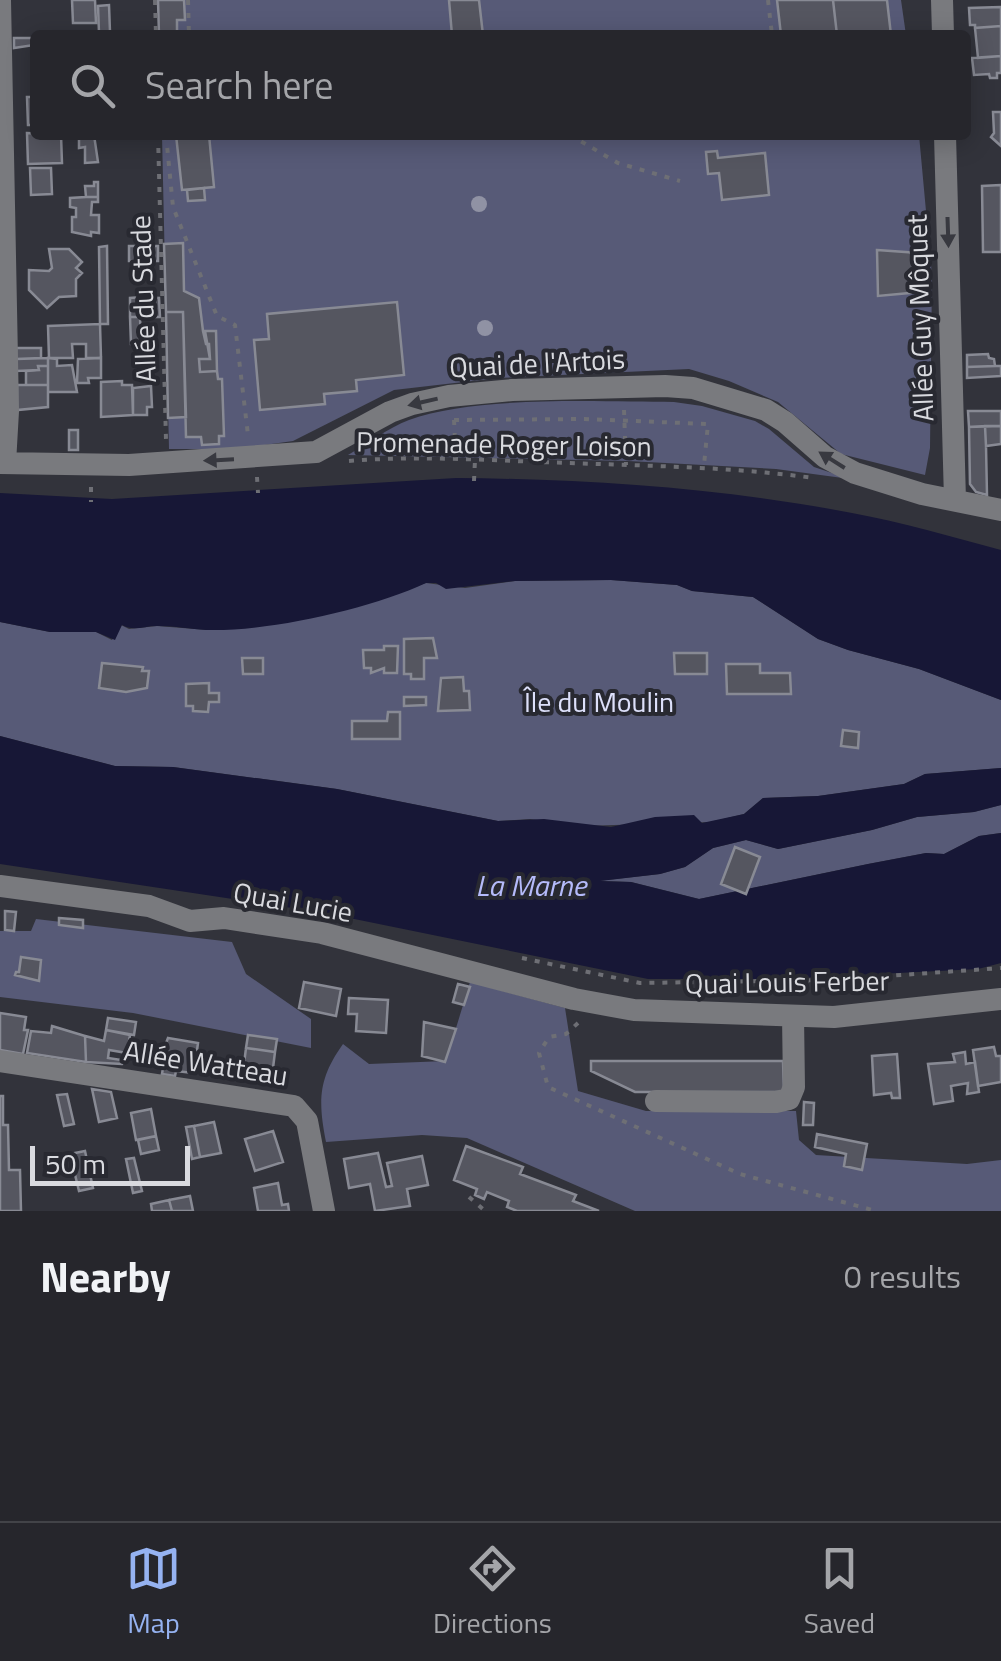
<!DOCTYPE html>
<meta charset="utf-8">
<style>
body{margin:0;font-family:"Titillium Web",sans-serif;background:#2e2e34;color:#f1f3f6}
.scale{position:absolute;left:30px;bottom:25px;width:160px;box-sizing:border-box;padding-left:10px;border:5px solid #d9dadf;border-top:0;font-size:28px;line-height:35px;white-space:nowrap;color:#d9dadf;-webkit-text-stroke:8px #282931;paint-order:stroke}
.list{margin:0;padding:0;list-style:none}
h2{display:flex;justify-content:space-between;align-items:center;height:130px;margin:0;padding:0 40px;font-size:42px}
h2 small{font-size:32px;font-weight:400;color:#a4a5a9}
.icon{flex:none;width:55px;height:55px;fill:none;stroke:currentColor;stroke-width:2;stroke-linecap:round;stroke-linejoin:round}
.map{position:relative;flex:none;width:1001px;height:1211px;overflow:hidden}
.search{position:absolute;background:#26262c;box-shadow:0 5px 25px #0003;left:30px;right:30px;top:30px;height:110px;display:flex;align-items:center;gap:25px;box-sizing:border-box;padding:0 35px;border-radius:10px;color:#a4a5a9;font-size:38px}
.sheet{height:310px;background:#26262c}
nav{display:flex;justify-content:space-around;align-items:center;box-sizing:border-box;height:140px;border-top:2px solid #424348;background:#26262c;font-size:28px;color:#a4a5a9}
nav a{display:grid;justify-items:center;gap:5px}
nav .on{color:#95b2f1}
.map>svg:first-child{display:block}
.green{fill:#575a77}
.water{fill:#171736}
.building{fill:#555660;stroke:#888a94;stroke-width:2.5}
.lines{fill:none;stroke-linecap:round;stroke-linejoin:round}
.path{stroke:#6e6f75;stroke-width:4;stroke-dasharray:5 8;stroke-linecap:butt}
.minor{stroke:#797a7e;stroke-width:22}
.tree{fill:#9092a4}
.oneway{fill:#383940}
.labels{text-anchor:middle;stroke-width:8;stroke-linejoin:round;paint-order:stroke}
.street-label{font-size:28px;fill:#d9dadf;stroke:#282931}
.park-label{font-size:28px;fill:#dde0fa;stroke:#282931}
.water-label{font-size:30px;font-style:italic;fill:#b5bbfa;stroke:#282931}
</style>
<div class="map">
<svg width="1001" height="1211" viewBox="0 0 1001 1211">
<rect width="100%" height="100%" fill="#32333b"/>
<!-- green -->
<path class="green" d="M 158,0 L 901,0 L 906,35 L 159,35 Z
M 162,135 L 919,135 L 932,276 L 930,448 L 925,475 L 841,454 L 778,402 L 729,381 L 689,369 L 498,378 L 394,390 L 293,441 L 235,449 L 169,449 Z
M 674,402 L 702,406 L 755,421 L 769,429 L 814,467 L 850,479 L 776,469 L 628,461 L 348,455 C 368,443 388,428 409,420 C 476,395 601,402 674,402 Z
M 611,580 L 677,585 L 692,591 L 753,597 L 818,639 L 848,650 L 919,669 L 1001,700 L 1001,768 L 925,774 L 904,784 L 818,796 L 763,798 L 744,814 L 711,822 L 582,826 L 530,819 L 498,821 L 337,789 L 173,767 L 115,766 L 0,736 L 0,622 L 50,632 L 96,632 L 112,640 L 121,625 L 129,629 L 157,626 L 208,630 L 236,628 L 290,621 L 352,607 L 426,583 L 465,588 L 515,581 Z
M 1001,805 L 1001,833 L 979,836 L 944,854 L 926,853 L 868,864 L 699,899 L 631,882 L 598,881 L 660,874 L 685,867 L 713,848 L 746,840 L 778,849 L 872,830 L 917,817 L 974,812 Z
M 36,919 L 232,942 L 246,974 L 311,1019 L 311,1048 L 133,1013 L 0,997 L 0,931 L 31,931 Z
M 470,982 L 565,1008 L 578,1091 L 646,1111 L 796,1111 L 799,1140 L 816,1155 L 967,1164 L 1001,1160 L 1001,1211 L 635,1211 L 467,1138 L 422,1135 L 326,1142 C 318,1101 318,1079 343,1044 L 369,1064 L 446,1061 Z"/>
<!-- water -->
<path class="water" d="M 456,478 C 587,479 723,488 852,513 C 902,522 952,537 1001,550 L 1001,700 L 919,669 L 848,650 L 818,639 L 753,597 L 692,591 L 677,585 L 611,580 L 515,581 L 446,589 L 436,583 L 426,583 C 370,609 268,632 206,630 C 190,629 175,626 159,626 C 146,625 134,632 122,625 L 115,640 L 96,632 L 50,632 L 0,622 L 0,493 L 112,499 Z
M 0,736 L 115,766 L 173,767 L 337,789 L 498,821 L 544,819 L 611,827 L 655,817 L 694,815 L 702,823 L 744,814 L 763,798 L 818,796 L 904,784 L 925,774 L 1001,768 L 1001,805 L 974,812 L 917,817 L 872,830 L 778,849 L 746,840 L 713,848 L 685,867 L 660,874 L 600,881 L 631,882 L 699,899 L 868,864 L 926,853 L 944,854 L 979,836 L 1001,833 L 1001,963 L 978,969 L 778,979 L 648,979 L 325,913 L 0,864 Z"/>
<!-- building -->
<path class="building" d="M 72,0 L 95,0 L 96,23 L 73,23 Z
M 158,0 L 184,0 L 185,20 L 177,20 L 177,35 L 159,35 Z
M 449,0 L 479,0 L 483,35 L 452,35 Z
M 777,0 L 833,0 L 837,35 L 781,35 Z
M 833,0 L 887,0 L 891,35 L 837,35 Z
M 109,5 L 110,32 L 99,33 L 98,6 Z
M 1001,7 L 1001,26 L 975,28 L 975,25 L 970,25 L 969,8 Z
M 1001,26 L 1001,56 L 978,58 L 975,28 Z
M 14,38 L 33,38 L 34,45 L 14,48 Z
M 1001,56 L 1001,73 L 997,73 L 997,78 L 990,78 L 989,74 L 974,75 L 972,58 Z
M 27,97 L 35,97 L 35,125 L 28,125 Z
M 993,112 L 1001,112 L 1001,146 L 991,137 L 994,133 Z
M 27,133 L 61,135 L 62,163 L 28,164 Z
M 79,135 L 94,135 L 98,162 L 85,163 L 85,147 L 79,148 Z
M 176,135 L 209,135 L 214,187 L 182,190 Z
M 717,151 L 718,158 L 765,153 L 769,195 L 722,200 L 719,173 L 708,174 L 706,152 Z
M 30,168 L 51,168 L 52,194 L 31,195 Z
M 94,182 L 98,182 L 98,197 L 86,197 L 85,186 L 94,186 Z
M 1001,185 L 1001,252 L 983,252 L 982,186 Z
M 204,188 L 205,200 L 188,201 L 187,190 Z
M 86,197 L 98,197 L 98,202 L 92,202 L 91,215 L 99,215 L 99,233 L 91,232 L 91,236 L 72,232 L 72,217 L 76,217 L 76,208 L 70,207 L 70,198 Z
M 183,243 L 184,291 L 199,298 L 203,331 L 206,344 L 209,344 L 210,359 L 199,359 L 200,372 L 217,371 L 218,379 L 222,379 L 224,436 L 219,436 L 219,444 L 202,445 L 201,437 L 186,437 L 183,312 L 166,312 L 164,244 Z
M 107,246 L 108,324 L 100,324 L 99,247 Z
M 129,246 L 158,246 L 158,261 L 129,261 Z
M 49,249 L 69,249 L 82,262 L 76,268 L 82,273 L 76,279 L 76,296 L 59,297 L 47,308 L 29,290 L 29,270 L 49,271 L 52,268 Z
M 877,250 L 919,253 L 919,260 L 923,260 L 924,284 L 920,284 L 920,292 L 878,296 Z
M 142,297 L 159,298 L 160,317 L 149,317 L 148,301 L 142,301 Z
M 142,297 L 142,301 L 148,301 L 149,317 L 130,317 L 130,298 Z
M 397,302 L 404,375 L 356,380 L 357,391 L 324,394 L 325,404 L 260,410 L 254,340 L 269,339 L 267,314 Z
M 166,312 L 183,312 L 186,417 L 168,418 Z
M 130,317 L 140,317 L 141,344 L 131,344 Z
M 100,324 L 101,358 L 86,358 L 86,344 L 72,344 L 73,358 L 49,358 L 48,326 Z
M 205,331 L 216,331 L 217,371 L 200,372 L 199,359 L 210,359 Z
M 16,348 L 41,348 L 41,358 L 16,359 Z
M 988,354 L 989,358 L 994,359 L 995,366 L 967,367 L 967,355 Z
M 48,358 L 57,359 L 57,366 L 72,365 L 77,392 L 48,392 Z
M 48,358 L 48,366 L 38,366 L 39,370 L 16,371 L 16,359 Z
M 101,358 L 101,378 L 88,378 L 89,383 L 77,383 L 78,359 Z
M 38,366 L 48,366 L 48,385 L 26,385 L 26,371 L 39,370 Z
M 995,366 L 1001,366 L 1001,376 L 967,378 L 967,367 Z
M 122,381 L 122,385 L 132,385 L 133,415 L 101,417 L 101,382 Z
M 17,385 L 48,385 L 48,407 L 17,410 Z
M 151,386 L 152,407 L 147,407 L 147,415 L 133,415 L 133,388 Z
M 968,411 L 1001,411 L 1001,426 L 969,427 Z
M 985,426 L 1001,426 L 1001,444 L 986,446 Z
M 985,426 L 986,446 L 987,495 L 976,492 L 970,484 L 969,427 Z
M 69,430 L 78,430 L 78,450 L 69,450 Z
M 433,638 L 437,658 L 424,658 L 424,679 L 411,679 L 411,674 L 404,674 L 404,639 Z
M 384,646 L 398,646 L 397,673 L 384,673 L 384,668 L 371,673 L 371,668 L 364,668 L 363,650 L 384,650 Z
M 674,653 L 707,653 L 707,674 L 675,674 Z
M 242,658 L 263,658 L 263,674 L 243,674 Z
M 102,663 L 143,667 L 142,671 L 149,671 L 147,688 L 126,692 L 99,688 Z
M 726,664 L 760,664 L 760,673 L 790,673 L 791,694 L 727,694 Z
M 463,677 L 464,691 L 469,691 L 470,710 L 438,711 L 441,678 Z
M 209,683 L 209,693 L 219,693 L 219,702 L 209,702 L 208,712 L 193,711 L 193,706 L 186,706 L 186,684 Z
M 404,697 L 426,697 L 426,705 L 404,706 Z
M 388,712 L 400,712 L 400,739 L 352,739 L 352,721 L 387,721 Z
M 843,730 L 859,732 L 858,748 L 841,746 Z
M 735,847 L 760,857 L 746,894 L 721,884 Z
M 5,911 L 16,912 L 14,931 L 5,930 Z
M 59,918 L 83,920 L 83,928 L 59,925 Z
M 21,957 L 41,960 L 39,981 L 15,975 L 16,972 L 19,972 Z
M 304,982 L 341,989 L 336,1016 L 299,1008 Z
M 458,984 L 470,987 L 464,1005 L 453,1002 Z
M 349,998 L 388,1000 L 386,1033 L 356,1031 L 357,1014 L 348,1014 Z
M 0,1013 L 26,1017 L 24,1030 L 28,1030 L 23,1054 L 0,1050 Z
M 108,1018 L 136,1022 L 134,1035 L 106,1030 Z
M 424,1022 L 456,1029 L 445,1062 L 422,1056 Z
M 52,1026 L 85,1036 L 86,1062 L 27,1053 L 31,1031 L 51,1033 Z
M 106,1030 L 130,1035 L 127,1053 L 109,1050 L 108,1058 L 121,1060 L 127,1057 L 122,1064 L 86,1062 L 85,1036 L 104,1041 Z
M 248,1035 L 277,1039 L 275,1052 L 246,1048 Z
M 168,1038 L 198,1043 L 194,1073 L 176,1071 L 175,1076 L 162,1074 L 165,1056 L 161,1056 Z
M 994,1047 L 996,1056 L 1001,1056 L 1001,1082 L 978,1086 L 973,1050 Z
M 246,1048 L 275,1052 L 272,1076 L 243,1072 Z
M 965,1052 L 966,1064 L 975,1062 L 979,1092 L 967,1094 L 968,1083 L 951,1086 L 953,1101 L 934,1104 L 928,1064 L 955,1062 L 953,1054 Z
M 897,1054 L 900,1098 L 892,1098 L 891,1093 L 874,1095 L 872,1056 Z
M 591,1061 L 783,1061 L 784,1092 L 635,1092 L 591,1071 Z
M 92,1089 L 111,1092 L 117,1118 L 99,1122 Z
M 67,1094 L 74,1124 L 64,1126 L 57,1095 Z
M 0,1096 L 3,1096 L 3,1125 L 8,1125 L 9,1170 L 20,1170 L 21,1211 L 0,1211 Z
M 804,1102 L 814,1103 L 813,1125 L 803,1125 Z
M 151,1109 L 156,1136 L 136,1140 L 131,1113 Z
M 214,1122 L 221,1153 L 200,1157 L 194,1126 Z
M 194,1126 L 200,1157 L 192,1159 L 186,1127 Z
M 273,1131 L 283,1162 L 255,1171 L 245,1139 Z
M 817,1134 L 867,1144 L 862,1170 L 844,1166 L 846,1154 L 815,1147 Z
M 156,1136 L 159,1150 L 141,1154 L 138,1140 Z
M 466,1146 L 523,1167 L 520,1174 L 576,1195 L 573,1201 L 599,1211 L 517,1211 L 507,1207 L 509,1201 L 487,1192 L 484,1199 L 475,1195 L 477,1189 L 454,1180 Z
M 85,1151 L 93,1188 L 79,1191 L 70,1154 Z
M 378,1153 L 386,1187 L 392,1186 L 387,1163 L 422,1156 L 428,1185 L 407,1189 L 410,1206 L 375,1211 L 370,1184 L 349,1188 L 344,1159 Z
M 134,1158 L 142,1191 L 133,1193 L 126,1159 Z
M 278,1183 L 282,1205 L 288,1204 L 289,1211 L 258,1211 L 254,1188 Z
M 190,1196 L 193,1211 L 172,1211 L 169,1200 Z
M 169,1200 L 172,1211 L 152,1211 L 151,1204 Z"/>
<g class="lines">
<!-- path -->
<path class="path" d="M 155,0 L 156,35
M 188,0 L 189,35
M 768,0 L 772,35
M 158,135 L 166,440
M 166,135 L 173,207 L 217,316 L 235,325 L 248,435
M 570,135 L 618,163 L 680,181
M 624,410 L 626,465
M 454,420 L 584,419 L 708,424 L 704,465
M 454,420 L 456,460
M 349,461 C 422,455 497,461 570,463 C 651,466 733,467 814,478
M 257,477 L 258,493
M 474,481 L 475,460
M 91,487 L 91,502
M 522,958 L 640,983 L 829,980 L 1001,968
M 578,1023 L 566,1034 L 549,1037 L 539,1053 L 548,1087 L 740,1174 L 876,1211
M 469,1197 L 485,1211"/>
<!-- minor -->
<path class="minor" d="M 0,0 L 8,411 L 5,463
M 942,0 L 943,35
M 945,135 L 955,500
M 0,463 L 129,465 L 316,452 L 390,412 L 412,404 L 449,396 L 512,390 L 665,386 L 693,388 L 766,410 L 785,422 L 825,457 L 855,473 L 922,494 L 1001,510
M 0,886 L 149,906 L 190,921 L 224,918 L 322,933 L 574,999 L 634,1010 L 834,1017 L 1001,999
M 0,1061 L 294,1106 L 307,1121 L 324,1211
M 656,1101 L 776,1102 L 789,1099 L 794,1087 L 793,1016"/>
</g>
<!-- trees -->
<g class="tree">
<circle cx="479" cy="204" r="8"/>
<circle cx="485" cy="328" r="8"/>
</g>
<!-- one-way arrows -->
<defs><path id="oneway-solid" d="M-6-.8H1V-3.2L6.5 0L1 3.2V.8H-6Z" transform="scale(2.5)"/></defs>
<g class="oneway">
<use href="#oneway-solid" transform="translate(948 232) rotate(88)"/>
<use href="#oneway-solid" transform="translate(423 402) rotate(167)"/>
<use href="#oneway-solid" transform="translate(219 460) rotate(177)"/>
<use href="#oneway-solid" transform="translate(832 460) rotate(-148)"/>
</g>
<g class="labels">
<!-- street labels -->
<g class="street-label">
<text transform="translate(143 299) rotate(-92)" y="10">Allée du Stade</text>
<text transform="translate(920 318) rotate(-92)" y="10">Allée Guy Môquet</text>
<text transform="translate(537 363) rotate(-3)" y="10">Quai de l'Artois</text>
<text transform="translate(504 444) rotate(1)" y="10">Promenade Roger Loison</text>
<text transform="translate(293 902) rotate(10)" y="10">Quai Lucie</text>
<text transform="translate(787 982) rotate(-1)" y="10">Quai Louis Ferber</text>
<text transform="translate(206 1063) rotate(9)" y="10">Allée Watteau</text>
</g>
<!-- park labels -->
<g class="park-label">
<text x="599" y="712">Île du Moulin</text>
</g>
<!-- water labels -->
<g class="water-label">
<text x="531" y="896">La Marne</text>
</g>
</g>
</svg>
<div class="scale">50 m</div>
<div class="search"><svg class="icon" aria-label="search" viewBox="0 0 24 24"><circle cx="10" cy="10" r="6"/><path d="M15 15l6 6"/></svg>Search here</div>
</div>
<section class="sheet">
<h2>Nearby<small>0 results</small></h2>
<ul class="list">
</ul>
</section>
<nav>
<a class="on"><svg class="icon" aria-label="map" viewBox="0 0 24 24"><path d="M3 6l6-2 6 2 6-2v14l-6 2-6-2-6 2zM9 4v14M15 6v14"/></svg>Map</a>
<a><svg class="icon" aria-label="directions" viewBox="0 0 24 24"><path d="M12 3l9 9-9 9-9-9zM9 14v-3h6M13 9l2 2-2 2"/></svg>Directions</a>
<a><svg class="icon" aria-label="saved" viewBox="0 0 24 24"><path d="M7 4h10v16l-5-4-5 4z"/></svg>Saved</a>
</nav>
